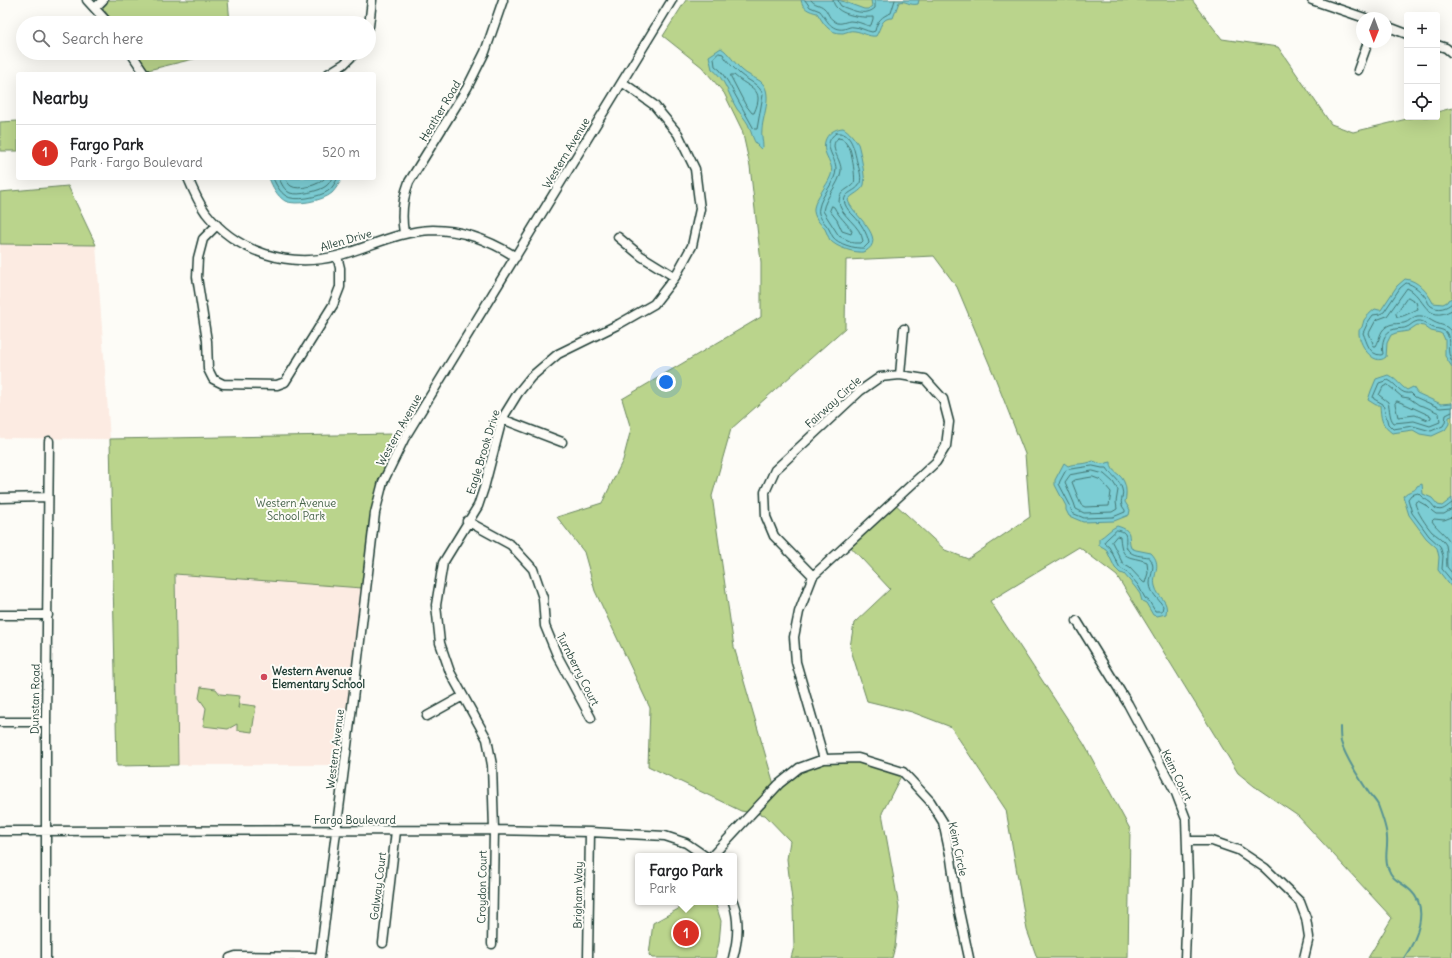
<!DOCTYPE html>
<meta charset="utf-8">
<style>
body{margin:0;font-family:Delius,sans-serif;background:#f2f2f2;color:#202124}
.controls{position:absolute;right:12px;top:12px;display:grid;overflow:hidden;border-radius:4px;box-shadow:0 4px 16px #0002}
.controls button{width:36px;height:36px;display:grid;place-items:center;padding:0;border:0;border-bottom:1px solid #e0e0e0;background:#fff;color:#202124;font:20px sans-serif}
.compass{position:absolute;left:1356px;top:12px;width:36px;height:36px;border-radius:50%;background:#fff;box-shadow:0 4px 16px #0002;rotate:181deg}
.you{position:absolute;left:666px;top:382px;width:14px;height:14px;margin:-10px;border:3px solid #fff;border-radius:50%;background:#1a73e8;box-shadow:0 0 0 6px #1a73e833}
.badge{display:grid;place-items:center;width:26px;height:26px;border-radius:50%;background:#d93025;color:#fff;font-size:13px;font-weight:700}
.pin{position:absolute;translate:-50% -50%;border:2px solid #fff;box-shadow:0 1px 4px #0006}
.popup{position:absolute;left:635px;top:853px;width:102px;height:52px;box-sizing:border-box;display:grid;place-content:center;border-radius:4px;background:#fff;filter:drop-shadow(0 1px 3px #0005);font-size:13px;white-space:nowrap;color:#757577}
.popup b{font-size:15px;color:#202124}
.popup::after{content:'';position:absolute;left:50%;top:100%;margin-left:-8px;border:8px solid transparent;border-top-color:#fff}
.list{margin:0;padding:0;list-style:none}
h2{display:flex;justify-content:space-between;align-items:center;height:52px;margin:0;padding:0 16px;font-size:17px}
h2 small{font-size:13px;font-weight:400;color:#757577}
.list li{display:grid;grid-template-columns:26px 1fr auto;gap:12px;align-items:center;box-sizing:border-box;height:56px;padding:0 16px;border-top:1px solid #e0e0e0}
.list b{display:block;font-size:15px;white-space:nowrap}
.list p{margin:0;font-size:13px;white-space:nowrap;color:#757577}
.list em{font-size:13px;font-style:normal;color:#757577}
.icon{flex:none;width:22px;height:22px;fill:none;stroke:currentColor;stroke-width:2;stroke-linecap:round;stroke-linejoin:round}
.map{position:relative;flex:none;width:1452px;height:958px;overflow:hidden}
.search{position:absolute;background:#fff;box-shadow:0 4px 16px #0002;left:16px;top:16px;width:360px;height:44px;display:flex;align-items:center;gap:10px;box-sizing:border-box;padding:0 14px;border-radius:22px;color:#757577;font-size:15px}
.panel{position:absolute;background:#fff;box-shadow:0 4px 16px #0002;left:16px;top:72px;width:360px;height:108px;border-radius:4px}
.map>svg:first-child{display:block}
.built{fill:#fcebe2}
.green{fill:#bad48c;stroke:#6c8860}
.water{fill:#7ccdd4;stroke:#579394}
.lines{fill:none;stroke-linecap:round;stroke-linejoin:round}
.shore{stroke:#447774;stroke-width:1}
.stream{stroke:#579394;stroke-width:2}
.minor-casing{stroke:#1f3d34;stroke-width:11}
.minor{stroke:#fdfcf7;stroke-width:8}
.poi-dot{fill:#d1495b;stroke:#fdfcf7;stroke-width:1.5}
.labels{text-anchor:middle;stroke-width:4;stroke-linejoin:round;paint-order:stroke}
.street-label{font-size:11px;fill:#1f3d34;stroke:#fdfcf7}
.park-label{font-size:11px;fill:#46634a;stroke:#fdfcf7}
.poi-label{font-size:11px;font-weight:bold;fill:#1f3d34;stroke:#fdfcf7;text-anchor:start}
</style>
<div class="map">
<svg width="1452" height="958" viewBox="0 0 1452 958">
<rect width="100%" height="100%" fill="#fdfcf7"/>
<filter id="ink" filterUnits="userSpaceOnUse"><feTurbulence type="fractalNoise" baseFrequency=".025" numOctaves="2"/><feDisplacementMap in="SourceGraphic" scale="8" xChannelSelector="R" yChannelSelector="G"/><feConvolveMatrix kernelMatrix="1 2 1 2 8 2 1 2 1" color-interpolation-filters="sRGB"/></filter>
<g filter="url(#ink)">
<!-- built -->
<path class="built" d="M 0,244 L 96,245 L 110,439 L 0,438 Z
M 394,434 L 380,478 L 370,519 L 342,765 L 178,765 L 174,438 Z"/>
<!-- green -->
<path class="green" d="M 108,0 L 228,0 L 230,23 L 114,23 L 101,6 Z
M 686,0 L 1192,0 L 1222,39 L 1278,47 L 1331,124 L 1353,132 L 1415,117 L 1437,117 L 1437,112 L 1452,108 L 1452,958 L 1368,958 L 1392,918 L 1298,816 L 1254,786 L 1238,773 L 1117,576 L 1079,547 L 990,601 L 1084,744 L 1130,829 L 1128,958 L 1037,958 L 1027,930 L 1006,810 L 951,727 L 912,712 L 867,701 L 850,647 L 854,623 L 890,589 L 847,543 L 893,502 L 945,550 L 968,559 L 1030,517 L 1025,454 L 996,380 L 957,287 L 934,256 L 846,260 L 845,328 L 731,429 L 712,496 L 734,647 L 775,788 L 799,768 L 824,759 L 858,758 L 903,772 L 882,813 L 899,907 L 895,947 L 892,958 L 791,958 L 794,947 L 793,908 L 787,859 L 790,841 L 765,815 L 741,811 L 648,766 L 650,708 L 595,591 L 584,552 L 557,517 L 602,503 L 623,460 L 631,429 L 622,399 L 761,317 L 761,262 L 750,166 L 742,130 L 724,93 L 702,67 L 663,36 Z
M 136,53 L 218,53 L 148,70 Z
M 18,121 L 18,151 L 0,151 L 0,122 Z
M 68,186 L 96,245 L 0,244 L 0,192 Z
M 394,434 L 401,437 L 380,479 L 370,519 L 362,588 L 175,574 L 178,765 L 117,766 L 110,439 Z
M 201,687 L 216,689 L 220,694 L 240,696 L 238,708 L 239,708 L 240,704 L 256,706 L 252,732 L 237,730 L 237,724 L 228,729 L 203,726 L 206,708 L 199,698 Z
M 691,902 L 715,902 L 721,921 L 719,943 L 715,958 L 652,958 L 649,955 L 653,923 Z"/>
<!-- water -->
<path class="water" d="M 801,0 L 839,0 L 864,9 L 868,9 L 872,6 L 871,0 L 919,0 L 918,4 C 909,6 906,0 899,2 L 893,18 C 881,17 881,28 876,36 C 868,37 863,32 855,31 C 850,30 847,32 843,33 C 828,34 823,22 817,13 C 809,11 803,9 801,0 Z
M 721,48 C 729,53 734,63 742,70 C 747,75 754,77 760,81 C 774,92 763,114 762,129 C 761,135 763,141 763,147 L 761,149 C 753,143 752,133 748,124 C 745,119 741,114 737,109 C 729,96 725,78 712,69 L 709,56 Z
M 843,128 C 849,131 854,138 858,144 C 860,150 866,179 864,185 C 861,192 852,194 848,200 C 851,214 890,239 864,252 C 855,253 837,248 830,240 C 828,237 827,233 825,229 C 820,223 813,217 814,208 C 816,197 827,186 831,175 C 834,166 827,159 825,151 C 822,138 831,129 843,128 Z
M 269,178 L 343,178 C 339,183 336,189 332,193 C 323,201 295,206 285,201 C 277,196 272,186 269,178 Z
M 1405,279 C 1418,280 1428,293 1433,303 L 1443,304 L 1447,302 L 1448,300 L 1452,298 L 1452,367 L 1445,356 L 1445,340 L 1443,335 L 1440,333 L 1431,331 L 1424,326 L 1417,325 L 1408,331 L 1396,333 L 1391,335 L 1387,343 L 1386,357 C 1373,368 1358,342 1359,332 C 1359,328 1360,330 1362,327 C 1363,325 1363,322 1364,320 C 1366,317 1371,312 1375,309 L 1379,310 L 1381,310 L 1397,286 Z
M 1388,375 C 1398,380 1399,385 1407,390 L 1413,387 L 1417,393 L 1441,404 L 1452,403 L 1452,416 L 1449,417 L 1449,424 L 1445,430 L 1432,436 L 1420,434 L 1413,430 L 1392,433 C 1381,425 1381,418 1380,405 L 1376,405 L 1368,400 L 1371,391 L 1376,379 Z
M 1093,461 L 1102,464 L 1111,462 C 1111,469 1114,471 1119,475 C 1127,482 1127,493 1125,502 L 1130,510 L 1129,515 L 1114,521 L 1083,522 L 1069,516 L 1066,510 L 1066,506 L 1055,485 L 1055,480 L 1064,463 L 1068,466 C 1075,463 1085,465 1093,461 Z
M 1422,484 L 1423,494 L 1432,498 L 1438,505 L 1442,506 L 1452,498 L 1452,588 L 1438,570 L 1439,557 L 1437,548 L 1426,538 L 1409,515 L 1403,496 C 1405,495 1407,492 1409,492 C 1413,490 1415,491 1417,486 Z
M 1117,526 C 1134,531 1127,535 1131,548 L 1136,550 L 1151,553 C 1163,565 1152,574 1155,586 C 1158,599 1169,599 1166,614 L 1157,616 L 1153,615 L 1146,603 L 1142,601 L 1140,594 L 1135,587 L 1124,574 L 1120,573 L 1115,568 L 1106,549 L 1099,545 L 1099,539 C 1106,535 1110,529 1117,526 Z"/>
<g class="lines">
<!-- shore -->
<path class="shore" d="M 805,0 L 810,7 L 820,11 C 826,18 830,31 844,29 C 848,28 850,26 854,27 C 860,27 866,31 872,32 L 875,31 C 877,21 882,16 891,13 L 895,0
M 811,0 C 814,5 820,4 824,8 C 828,11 828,17 833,20 C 839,26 843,22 850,21 C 857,21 863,24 869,26 L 871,25 L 873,19 L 873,17 C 861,18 834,15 833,0
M 838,0 L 839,3 L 841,6 C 852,10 865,17 875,8 L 875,0
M 719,53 L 723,54 C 726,61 734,68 740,74 C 748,81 760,84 763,95 L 757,129 L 754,129 L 728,82 L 720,70 L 715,66 L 714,58 Z
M 731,75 L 734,75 C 749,89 766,87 754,113 L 752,113 L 745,104 L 731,77 Z
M 836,133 C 852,131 854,150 857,162 C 859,168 862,176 860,183 C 858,192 841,192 845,204 C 847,209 850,212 854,216 C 861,223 867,233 869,243 L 864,248 C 855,249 838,244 833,237 C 831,234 830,230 827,226 C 823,221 817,215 819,208 C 821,195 836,182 836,169 C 836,156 820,145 836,133 Z
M 838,138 L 843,139 C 845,142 848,146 850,149 C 852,154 856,180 854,183 C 849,190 839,190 839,202 C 840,216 861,225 863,241 L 861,243 L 854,243 L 839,236 L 823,211 C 825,197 839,185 841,171 C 842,159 827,147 838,138 Z
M 273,178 C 276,185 280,192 286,196 C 294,202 320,197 328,191 C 333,188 335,182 338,178
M 279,178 C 281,183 284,190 290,193 C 298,196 320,191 326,186 C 329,184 330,181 332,178
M 285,178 C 287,181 288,184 291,186 C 298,191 320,185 325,178
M 832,206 L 834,207 C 839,217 846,222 852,231 L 851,234 L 842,231 L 837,220 L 830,211 Z
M 1408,297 L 1416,302 L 1418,309 C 1411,312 1404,317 1397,317 L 1396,314 Z
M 1452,303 C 1447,308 1438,311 1431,306 C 1428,304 1428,301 1426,298 C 1422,292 1413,284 1406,283 L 1400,288 L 1384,312 L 1380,314 L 1373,315 L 1368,322 L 1363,333 C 1367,342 1369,355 1381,355 L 1383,354 C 1381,343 1384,331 1395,329 C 1399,328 1404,329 1407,327 C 1410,326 1412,323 1415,322 C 1423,318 1427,326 1434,328 C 1438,329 1442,329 1446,332 C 1452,340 1445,352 1452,361
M 1452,310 C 1425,325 1425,296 1407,288 L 1387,316 L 1376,320 L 1369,333 L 1374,346 L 1376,346 C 1380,340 1379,332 1386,327 C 1391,323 1397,324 1404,323 C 1409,322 1412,317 1417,316 C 1425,315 1428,319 1434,322 C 1441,326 1447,324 1452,333
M 1388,385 L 1402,397 L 1409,398 L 1419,405 L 1426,407 L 1439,413 L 1440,422 L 1430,426 L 1414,421 L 1394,423 C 1389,418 1390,409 1388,402 L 1379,395 L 1383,387 Z
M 1397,401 L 1407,405 L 1431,416 L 1431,418 L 1428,420 L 1415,415 L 1398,417 L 1395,404 Z
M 1452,407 L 1440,408 L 1415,397 L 1411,393 C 1400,395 1397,384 1388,380 L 1379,383 L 1373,397 L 1374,399 L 1383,404 L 1388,424 L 1393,429 L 1413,426 L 1431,431 L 1443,426 L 1445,422 L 1446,415 L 1452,412
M 1093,466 L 1102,468 L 1107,468 C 1111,475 1120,480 1122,489 C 1125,498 1117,501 1125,510 L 1125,512 L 1113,517 L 1084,518 L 1072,513 L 1070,505 L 1059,484 L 1060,481 L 1066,470 Z
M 1093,471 L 1104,474 L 1113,482 L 1118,490 L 1116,502 L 1117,509 L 1112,512 L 1084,513 L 1076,509 L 1074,503 L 1065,482 L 1070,475 Z
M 1093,477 L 1101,480 L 1111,492 L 1109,506 L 1085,507 L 1081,505 L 1072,482 L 1075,480 Z
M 1452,503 C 1447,506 1442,513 1435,508 C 1434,507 1431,503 1431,503 C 1426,499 1422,498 1418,493 L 1411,495 L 1408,499 L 1412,513 L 1421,525 L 1429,536 L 1440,546 L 1443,556 L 1442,569 L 1452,581
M 1452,509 L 1444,514 L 1436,514 L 1432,511 L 1427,506 L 1418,501 L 1415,503 C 1417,512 1426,525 1432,532 C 1437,536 1443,539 1446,545 C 1448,553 1446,560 1447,567 L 1452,573
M 1452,517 L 1444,520 L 1434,519 L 1432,521 C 1438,531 1449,535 1452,547
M 1117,530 C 1132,532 1122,542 1128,550 C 1132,556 1143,556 1149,557 C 1157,566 1150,574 1150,584 C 1151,594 1158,598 1163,606 L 1162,611 L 1155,611 L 1149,601 L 1145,598 L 1138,585 L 1127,572 L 1120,568 L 1109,547 L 1104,543 L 1105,541 Z
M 1117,536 L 1120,537 C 1122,562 1129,555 1147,562 L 1148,573 L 1145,583 L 1143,582 L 1130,568 L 1123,564 L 1112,542 Z"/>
<!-- stream -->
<path class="stream" d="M 1340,727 C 1340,732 1340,737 1341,742 C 1345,756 1361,781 1369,793 C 1372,797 1376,801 1378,805 C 1381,813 1387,830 1387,838 C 1388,848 1384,858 1388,868 C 1393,882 1401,881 1411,891 C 1430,909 1416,941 1404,958"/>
<defs>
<path id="minor" d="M 87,0 L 108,23
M 1312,0 L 1365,18
M 95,8 L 103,0
M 369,26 L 372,0
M 1386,26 L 1407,34
M 1437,45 L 1446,48 L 1452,53
M 131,53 L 145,74
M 1358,70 L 1368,42
M 328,74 L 344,64 L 355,53
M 188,178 C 193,190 198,202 206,213 C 237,253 289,268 337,256 C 370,247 398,231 433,230 C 463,230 491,241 516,257
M 217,225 L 203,239 L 198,258 L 197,277 L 207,341 L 208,369 L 213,379 L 223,384 L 277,385 L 285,382 L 333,305 L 340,287 L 340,268 L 337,256
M 404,233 C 401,215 402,200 409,182 L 467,88 L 485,52 L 503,0
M 618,237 L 641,256 L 675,277
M 900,375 L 904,329
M 502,419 L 562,442
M 0,498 L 48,497
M 467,521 L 511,545 L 533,569 L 543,598 L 545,626 L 557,655 L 591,718
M 813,576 L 774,536 L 766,517 L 765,492 L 775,470 L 860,391 L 880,377 L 900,375 L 925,379 L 943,399 L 949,422 L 946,446 L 936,462 L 813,576 L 799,612 L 794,637 L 796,662 L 824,759
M 0,615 L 48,615
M 1077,621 L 1128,704 L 1176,793 L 1186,819 L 1188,878 L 1185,958
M 427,716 L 463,696
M 0,722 L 46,722
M 0,831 L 494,830 L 590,832 L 665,836 L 686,843 L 705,856
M 1187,841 L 1212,841 L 1238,850 L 1265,868 L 1300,902 L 1306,918 L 1309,937 L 1304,958
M 712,856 L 779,784 L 799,768 L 824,759 L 858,758 L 903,772 L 930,801 L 943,822 L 951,859 L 957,902 L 969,958
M 733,902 C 740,921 738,939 733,958
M 383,943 L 396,831
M 492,944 L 494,830 L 492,765 L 487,739 L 450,672 L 440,643 L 436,605 L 443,563 L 478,506 L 484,488 L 502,419 L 518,393 L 531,377 L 558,354 L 619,324 L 654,304 L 675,277 L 692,246 L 700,209 L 695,169 L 678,134 L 654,105 L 622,82
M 46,958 L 46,722 L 49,441
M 230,958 L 236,956 L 312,957 L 317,958
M 320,958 L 355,683 L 375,513 L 383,482 L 404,439 L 672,0
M 588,958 L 590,832"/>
</defs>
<!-- minor casing -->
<use href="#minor" class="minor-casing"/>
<!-- minor -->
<use href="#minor" class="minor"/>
</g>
</g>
<!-- markers -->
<circle class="poi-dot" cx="264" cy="677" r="4"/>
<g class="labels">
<!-- street labels -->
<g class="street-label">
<text transform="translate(440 111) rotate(-59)" y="4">Heather Road</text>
<text transform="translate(566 153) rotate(-59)" y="4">Western Avenue</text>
<text transform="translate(346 240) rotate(-16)" y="4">Allen Drive</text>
<text transform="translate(833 402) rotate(-42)" y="4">Fairway Circle</text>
<text transform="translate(399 430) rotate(-61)" y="4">Western Avenue</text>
<text transform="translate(483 452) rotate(-73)" y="4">Eagle Brook Drive</text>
<text transform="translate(578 669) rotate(63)" y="4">Turnberry Court</text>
<text transform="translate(35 699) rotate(-89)" y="4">Dunstan Road</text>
<text transform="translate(335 749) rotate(-83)" y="4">Western Avenue</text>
<text transform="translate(1177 775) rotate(64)" y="4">Keim Court</text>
<text x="355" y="824">Fargo Boulevard</text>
<text transform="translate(958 849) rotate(78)" y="4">Keim Circle</text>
<text transform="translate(378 886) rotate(-83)" y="4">Galway Court</text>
<text transform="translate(482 887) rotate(-89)" y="4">Croydon Court</text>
<text transform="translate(578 895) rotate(-89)" y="4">Brigham Way</text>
</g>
<!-- park labels -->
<g class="park-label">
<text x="296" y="507">Western Avenue<tspan x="296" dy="13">School Park</tspan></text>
</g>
<!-- poi labels -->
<g class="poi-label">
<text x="272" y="675">Western Avenue<tspan x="272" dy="13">Elementary School</tspan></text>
</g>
</g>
</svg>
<div class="controls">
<button>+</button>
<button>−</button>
<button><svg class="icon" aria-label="locate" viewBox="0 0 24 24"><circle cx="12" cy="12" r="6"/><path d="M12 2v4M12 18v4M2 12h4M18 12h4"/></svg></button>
</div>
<svg class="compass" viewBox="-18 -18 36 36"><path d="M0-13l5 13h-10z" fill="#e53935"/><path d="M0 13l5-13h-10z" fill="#757577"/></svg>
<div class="you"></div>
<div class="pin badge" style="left:686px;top:933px">1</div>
<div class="popup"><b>Fargo Park</b>Park</div>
<div class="search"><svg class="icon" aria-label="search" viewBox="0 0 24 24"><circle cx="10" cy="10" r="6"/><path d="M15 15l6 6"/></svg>Search here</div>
<section class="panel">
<h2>Nearby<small></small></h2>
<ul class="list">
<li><span class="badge">1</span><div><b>Fargo Park</b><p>Park · Fargo Boulevard</p></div><em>520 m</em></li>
</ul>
</section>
</div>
